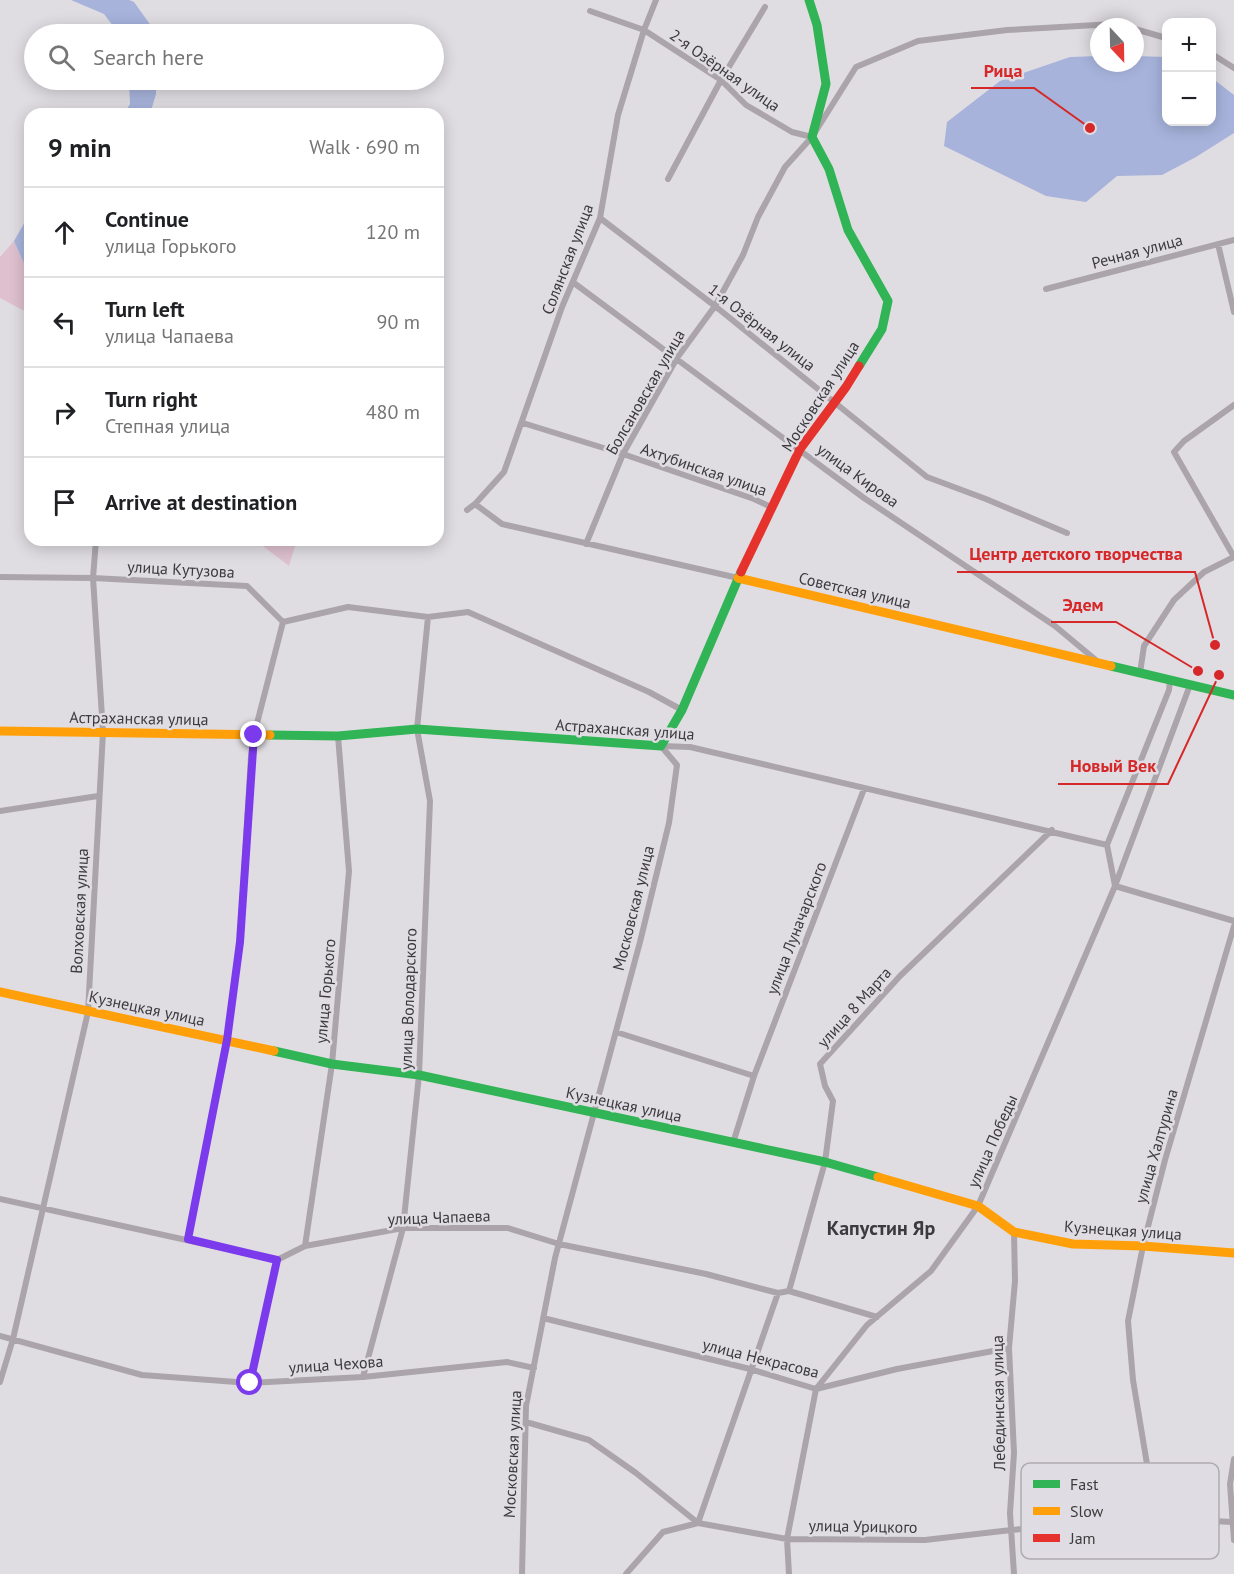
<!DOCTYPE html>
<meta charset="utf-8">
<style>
body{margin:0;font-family:"PT Sans",sans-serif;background:#f2f2f2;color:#202124}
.controls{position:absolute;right:18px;top:18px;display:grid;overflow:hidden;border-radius:12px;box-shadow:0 3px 15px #0003}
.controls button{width:54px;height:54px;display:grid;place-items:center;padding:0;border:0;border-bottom:2px solid #e0e0e0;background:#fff;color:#202124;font:30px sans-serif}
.compass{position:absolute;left:1090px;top:18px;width:54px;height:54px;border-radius:50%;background:#fff;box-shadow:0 3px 15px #0003;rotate:158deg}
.stop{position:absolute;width:18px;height:18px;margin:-14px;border:4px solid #7c3aed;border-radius:50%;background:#fff}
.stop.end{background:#7c3aed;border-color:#fff;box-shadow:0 2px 6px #0008}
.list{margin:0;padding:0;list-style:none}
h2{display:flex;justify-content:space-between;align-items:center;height:78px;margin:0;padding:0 24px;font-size:26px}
h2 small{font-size:20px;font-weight:400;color:#757577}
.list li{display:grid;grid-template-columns:39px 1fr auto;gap:18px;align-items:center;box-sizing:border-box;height:90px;padding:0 24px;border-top:2px solid #e0e0e0}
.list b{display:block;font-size:22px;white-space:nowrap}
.list p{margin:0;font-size:20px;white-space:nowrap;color:#757577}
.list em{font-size:20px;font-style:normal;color:#757577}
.icon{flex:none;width:33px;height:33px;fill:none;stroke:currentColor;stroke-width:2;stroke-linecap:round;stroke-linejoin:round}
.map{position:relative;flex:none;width:1234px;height:1574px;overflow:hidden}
.search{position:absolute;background:#fff;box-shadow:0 3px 15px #0003;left:24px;top:24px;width:420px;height:66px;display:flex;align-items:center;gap:15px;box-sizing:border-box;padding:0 21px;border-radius:33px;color:#757577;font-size:22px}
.panel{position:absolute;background:#fff;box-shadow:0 3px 15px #0003;left:24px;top:108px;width:420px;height:438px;border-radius:18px}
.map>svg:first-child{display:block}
.green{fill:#dec0ce}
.water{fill:#a7b3db}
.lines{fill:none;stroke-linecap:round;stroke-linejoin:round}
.street{stroke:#aba5ab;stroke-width:6}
.fast{stroke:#30b455;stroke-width:9}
.slow{stroke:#ff9f0a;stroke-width:9}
.jam{stroke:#e5322d;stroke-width:9}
.route{stroke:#7c3aed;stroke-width:8}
.labels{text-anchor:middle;stroke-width:5;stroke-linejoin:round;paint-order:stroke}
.street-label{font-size:16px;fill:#3b3a3c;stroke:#e0dce3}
.quarter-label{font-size:20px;font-weight:bold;fill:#3b3a3c;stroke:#e0dce3}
.key{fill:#e0dce3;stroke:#aeabb1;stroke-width:1.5}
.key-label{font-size:16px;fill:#3b3a3c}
.leader{fill:none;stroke:#d62828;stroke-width:2}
.callout-dot{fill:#d62828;stroke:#e0dce3;stroke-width:2}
.callout-label{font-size:18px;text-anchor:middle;font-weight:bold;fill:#d62828;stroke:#e0dce3;stroke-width:5;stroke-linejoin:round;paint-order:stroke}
</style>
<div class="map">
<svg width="1234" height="1574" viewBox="0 0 1234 1574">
<rect width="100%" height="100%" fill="#e0dde2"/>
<!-- green -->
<path class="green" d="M 14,241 L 30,277 L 30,314 L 0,298 L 0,257 Z
M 255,540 L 297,540 L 289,566 Z"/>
<!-- water -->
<path class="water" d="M 71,0 L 129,0 L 134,2 L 157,34 L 119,34 L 104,14 Z
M 1099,56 L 1099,63 L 1135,63 L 1135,56 L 1166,57 L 1166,122 L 1212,122 L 1212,78 L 1234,95 L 1234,133 L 1196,157 L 1162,175 L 1117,176 L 1086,202 L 1046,196 L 944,146 L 947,122 L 1000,81 L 1070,57 Z
M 129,80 L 156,80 L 156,94 L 150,114 L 124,114 L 130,104 Z
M 30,213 L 30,277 L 14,241 Z"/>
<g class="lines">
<!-- street -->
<path class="street" d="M 590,11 L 644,30 L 721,80 L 746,105 L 792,132 L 812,137
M 1135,29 L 1166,38
M 1212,54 L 1234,68
M 668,179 L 721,80 L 765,7
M 600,218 L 715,306 L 927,477 L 986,499 L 1067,533
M 1218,244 L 1234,312
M 574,283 L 864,498 L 1055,626 L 1097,661
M 1046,289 L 1234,240
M 523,423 L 623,454 L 754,499 L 773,508
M 475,504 L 502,524 L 738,578
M 467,510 L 475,504 L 504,472 L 562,307 L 600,218 L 618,115 L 644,30 L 656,0
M 586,544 L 623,454 L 677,358 L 715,306 L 743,255 L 758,217 L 785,167 L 812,137 L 856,67 L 918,41 L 1007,30 L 1114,24 L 1127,27
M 1234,557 L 1174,452 L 1184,441 L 1234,405
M 0,577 L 93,578 L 247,586 L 283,622 L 348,607 L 428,617 L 468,612 L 649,692 L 682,710
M 1140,673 L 1144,646 L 1174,600 L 1204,572 L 1234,557
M 661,746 L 690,747 L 1107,845 L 1115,886 L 1234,921
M 0,811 L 98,796
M 1107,845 L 1169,690 L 1170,680
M 616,1032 L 754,1076
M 733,1143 L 754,1076 L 864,789
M 0,1199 L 277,1260 L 305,1246 L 403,1228 L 508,1228 L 559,1244 L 706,1274 L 778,1293 L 789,1291 L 877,1317
M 1014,1232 L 1015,1281 L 1009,1348 L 1014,1453 L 1010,1513 L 1014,1574
M 188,1239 L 227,1040 L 240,942 L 251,756 L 254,735 L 283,622
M 305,1246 L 332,1064 L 349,871 L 338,736
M 789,1291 L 825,1162 L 833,1101 L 825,1086 L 820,1064 L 900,976 L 1052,830
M 543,1318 L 750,1369 L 816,1389 L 897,1369 L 1009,1348
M 0,1336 L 142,1375 L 250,1383 L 363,1377 L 507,1362 L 534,1368
M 363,1377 L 403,1228 L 419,1075 L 430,801 L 417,729 L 428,617
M 0,1382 L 13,1339 L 88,1012 L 103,732 L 93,578 L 96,540
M 250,1383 L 277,1260
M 526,1422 L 589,1440 L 636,1473 L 698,1523 L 787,1539 L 925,1540 L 1011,1530 L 1156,1518 L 1232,1522
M 1234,1459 L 1230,1484 L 1234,1540
M 1156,1518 L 1133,1380 L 1128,1321 L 1143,1246 L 1165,1160 L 1234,926
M 522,1574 L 526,1406 L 555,1258 L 640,942 L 669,823 L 677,765 L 661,746
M 626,1574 L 663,1532 L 698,1523 L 778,1293
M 789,1574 L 787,1539 L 816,1389 L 867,1325 L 931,1271 L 978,1206 L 1115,886 L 1190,685"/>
<!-- fast -->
<path class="fast" d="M 809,0 L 817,25 L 826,84 L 812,137 L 829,169 L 848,230 L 888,301 L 882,329 L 859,366
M 1111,666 L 1234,695
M 270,735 L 338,736 L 417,729 L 661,746 L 682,710 L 741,572
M 274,1051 L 332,1064 L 419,1075 L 825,1162 L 878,1177"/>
<!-- slow -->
<path class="slow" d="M 738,578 L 1111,666
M 0,731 L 270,735
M 0,992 L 274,1051
M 878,1177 L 978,1206 L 1014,1232 L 1073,1244 L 1143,1246 L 1234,1253"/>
<!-- jam -->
<path class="jam" d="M 741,572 L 800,449 L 846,387 L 859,366"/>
</g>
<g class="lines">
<!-- route -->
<path class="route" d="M 250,1383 L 277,1260 L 188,1239 L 227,1040 L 240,942 L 254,735"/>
</g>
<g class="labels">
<!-- street labels -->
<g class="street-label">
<text transform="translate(725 70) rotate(35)" y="6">2-я Озёрная улица</text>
<text transform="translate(1137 251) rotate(-15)" y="6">Речная улица</text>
<text transform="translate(567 259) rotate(-69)" y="6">Солянская улица</text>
<text transform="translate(762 327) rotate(38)" y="6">1-я Озёрная улица</text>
<text transform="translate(645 392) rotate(-60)" y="6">Болсановская улица</text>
<text transform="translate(820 396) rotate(-57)" y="6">Московская улица</text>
<text transform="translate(704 469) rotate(19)" y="6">Ахтубинская улица</text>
<text transform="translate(858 475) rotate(36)" y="6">улица Кирова</text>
<text transform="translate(181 569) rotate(3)" y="6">улица Кутузова</text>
<text transform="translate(855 590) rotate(13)" y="6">Советская улица</text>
<text transform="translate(139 718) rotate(1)" y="6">Астраханская улица</text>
<text transform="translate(625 729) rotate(4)" y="6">Астраханская улица</text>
<text transform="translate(633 908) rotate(-76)" y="6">Московская улица</text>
<text transform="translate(79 911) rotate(-87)" y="6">Волховская улица</text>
<text transform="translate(796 928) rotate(-69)" y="6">улица Луначарского</text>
<text transform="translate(325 991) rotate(-85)" y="6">улица Горького</text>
<text transform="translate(408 999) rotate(-88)" y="6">улица Володарского</text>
<text transform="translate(854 1007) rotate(-48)" y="6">улица 8 Марта</text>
<text transform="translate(147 1008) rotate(12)" y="6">Кузнецкая улица</text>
<text transform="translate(624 1104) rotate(12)" y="6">Кузнецкая улица</text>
<text transform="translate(992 1141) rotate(-66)" y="6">улица Победы</text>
<text transform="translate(1156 1146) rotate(-74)" y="6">улица Халтурина</text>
<text transform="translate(439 1217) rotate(-2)" y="6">улица Чапаева</text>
<text transform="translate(1123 1230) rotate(4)" y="6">Кузнецкая улица</text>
<text transform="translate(761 1358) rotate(14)" y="6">улица Некрасова</text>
<text transform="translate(336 1364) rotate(-4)" y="6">улица Чехова</text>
<text transform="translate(998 1403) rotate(-91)" y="6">Лебединская улица</text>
<text transform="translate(512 1454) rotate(-87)" y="6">Московская улица</text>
<text transform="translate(863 1526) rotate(1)" y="6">улица Урицкого</text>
</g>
<!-- quarter labels -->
<g class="quarter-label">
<text x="881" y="1235">Капустин Яр</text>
</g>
</g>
<!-- legend -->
<rect x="1021" y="1463" width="198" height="96" rx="9" class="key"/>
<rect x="1033" y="1480" width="27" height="8" fill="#30b455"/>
<rect x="1033" y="1507" width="27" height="8" fill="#ff9f0a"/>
<rect x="1033" y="1534" width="27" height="8" fill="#e5322d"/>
<g class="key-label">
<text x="1070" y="1490">Fast</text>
<text x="1070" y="1517">Slow</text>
<text x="1070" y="1544">Jam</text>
</g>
<!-- callouts -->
<path class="leader" d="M1090 128L1034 88H971M1215 645L1195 572H957M1198 671L1116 622H1051M1219 675L1168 784H1058"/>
<g class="callout-dot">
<circle cx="1090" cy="128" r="6"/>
<circle cx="1215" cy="645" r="6"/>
<circle cx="1198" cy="671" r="6"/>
<circle cx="1219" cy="675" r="6"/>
</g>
<g class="callout-label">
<text x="1003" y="77">Рица</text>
<text x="1076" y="560">Центр детского творчества</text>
<text x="1083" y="611">Эдем</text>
<text x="1113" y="772">Новый Век</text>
</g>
</svg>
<div class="controls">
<button>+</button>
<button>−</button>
</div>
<svg class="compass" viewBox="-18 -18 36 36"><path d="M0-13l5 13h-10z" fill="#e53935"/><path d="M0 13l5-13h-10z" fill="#757577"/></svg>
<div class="stop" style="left:250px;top:1383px"></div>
<div class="stop end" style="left:254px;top:735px"></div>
<div class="search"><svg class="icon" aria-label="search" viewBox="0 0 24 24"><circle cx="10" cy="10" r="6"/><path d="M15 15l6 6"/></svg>Search here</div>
<section class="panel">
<h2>9 min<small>Walk · 690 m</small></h2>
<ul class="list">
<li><svg class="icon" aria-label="ahead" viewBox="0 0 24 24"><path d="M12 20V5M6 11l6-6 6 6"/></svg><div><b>Continue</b><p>улица Горького</p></div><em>120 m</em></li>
<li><svg class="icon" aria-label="left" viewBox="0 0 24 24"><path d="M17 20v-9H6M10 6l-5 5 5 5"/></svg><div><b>Turn left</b><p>улица Чапаева</p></div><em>90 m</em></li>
<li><svg class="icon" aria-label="right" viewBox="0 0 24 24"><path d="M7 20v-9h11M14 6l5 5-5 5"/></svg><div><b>Turn right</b><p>Степная улица</p></div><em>480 m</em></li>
<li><svg class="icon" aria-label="arrive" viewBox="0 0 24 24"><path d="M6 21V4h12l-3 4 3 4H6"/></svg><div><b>Arrive at destination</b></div></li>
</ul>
</section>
</div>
